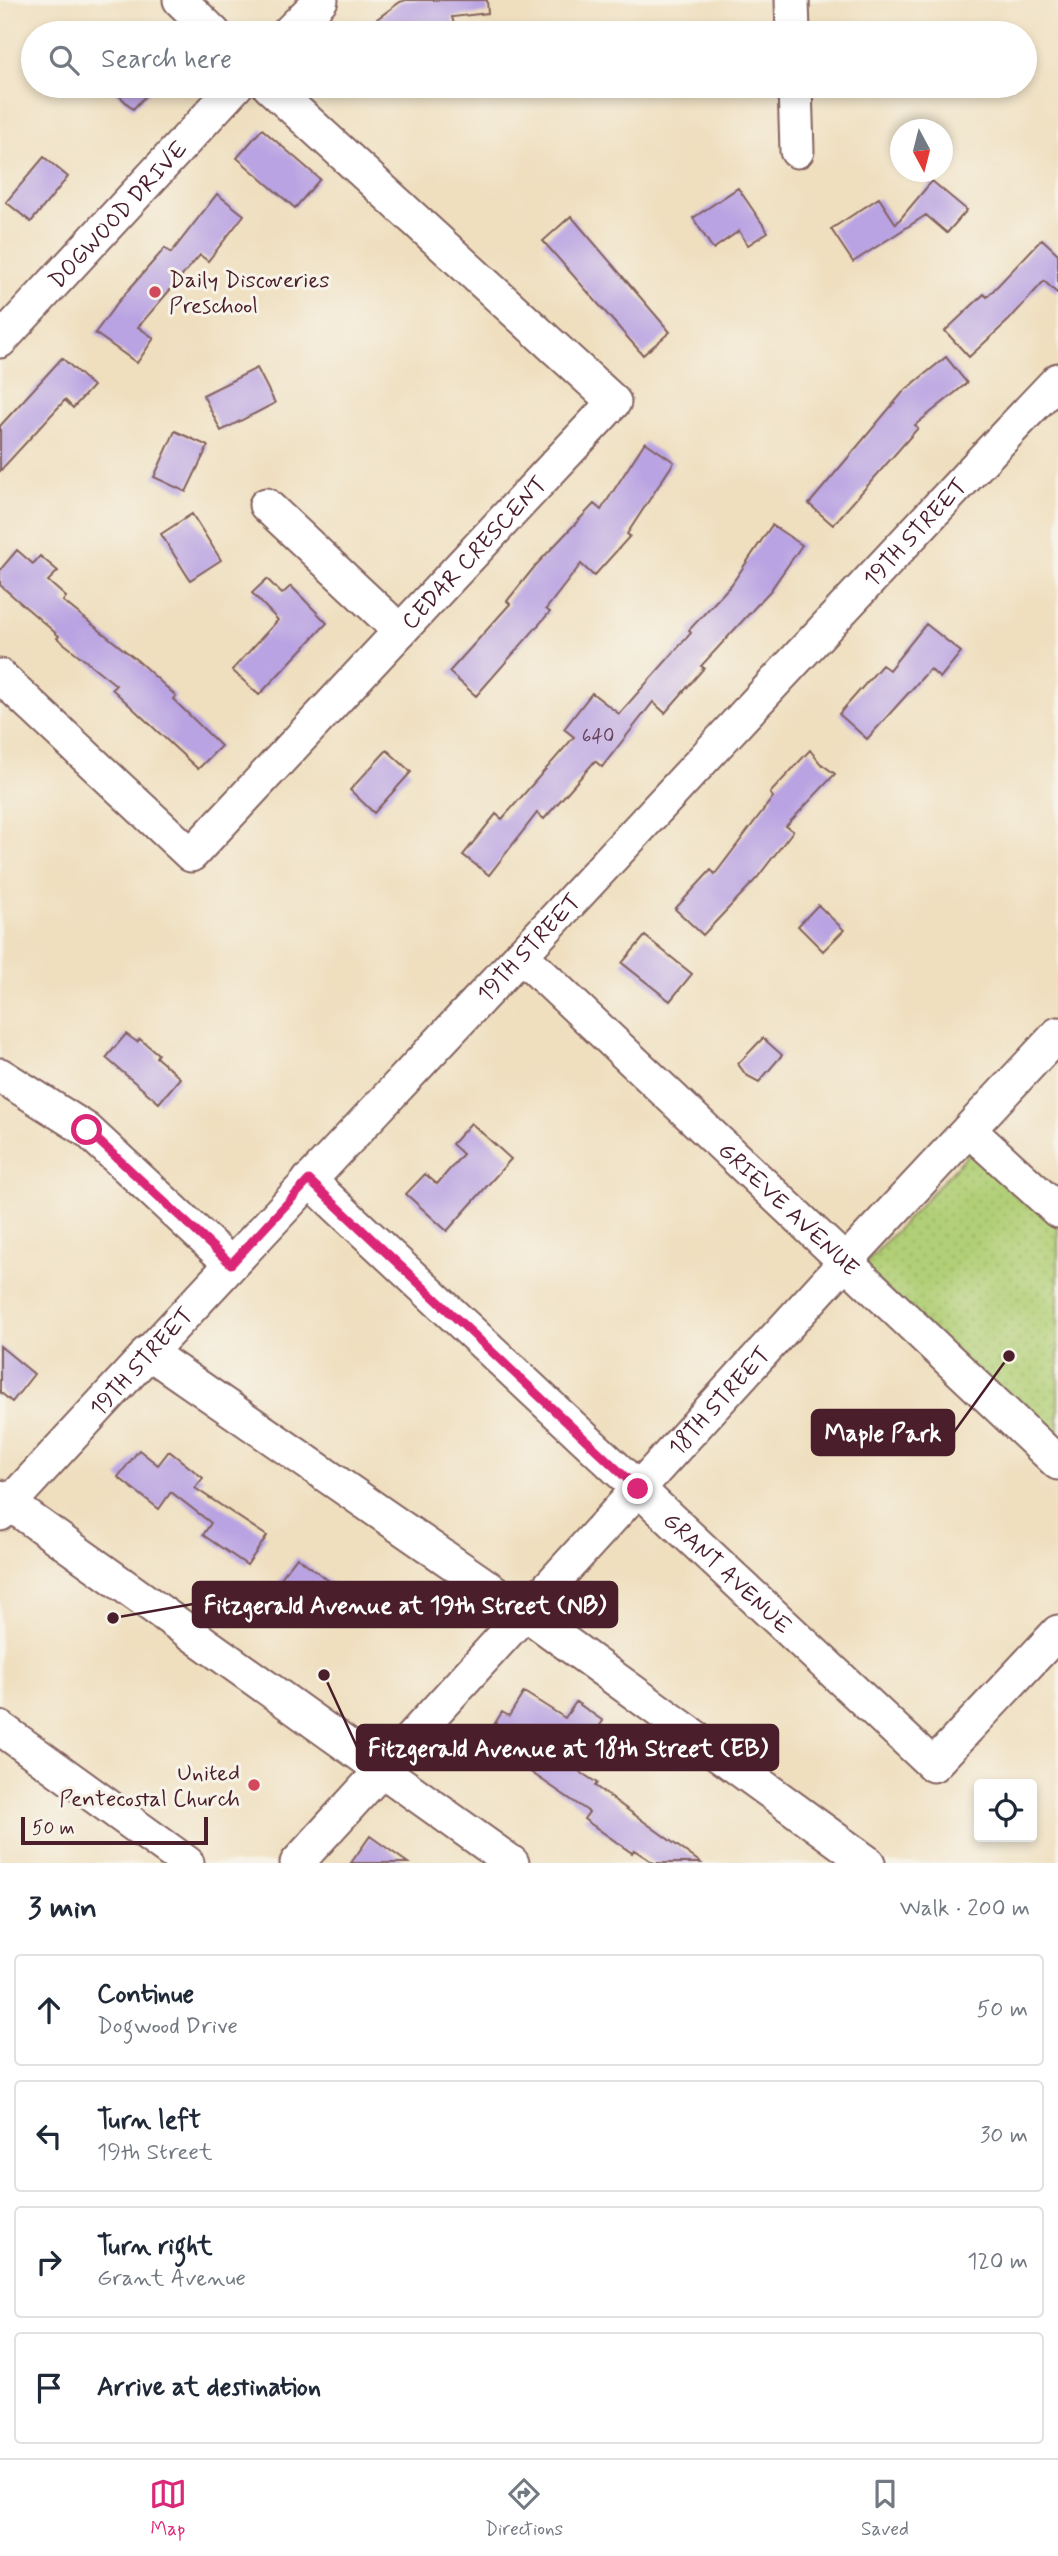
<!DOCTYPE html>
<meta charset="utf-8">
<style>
body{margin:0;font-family:Mynerve,sans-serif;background:#f6f6f7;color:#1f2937}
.controls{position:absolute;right:21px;bottom:21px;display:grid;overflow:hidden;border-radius:7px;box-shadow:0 4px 10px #0003}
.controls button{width:63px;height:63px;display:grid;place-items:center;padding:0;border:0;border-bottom:2px solid #e0e1e3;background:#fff;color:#1f2937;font:35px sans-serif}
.compass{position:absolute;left:890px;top:119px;width:63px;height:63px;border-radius:50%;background:#fff;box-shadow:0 4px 10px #0003;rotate:173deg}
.scale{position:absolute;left:21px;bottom:18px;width:187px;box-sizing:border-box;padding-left:7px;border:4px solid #4a1f2b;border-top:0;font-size:19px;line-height:24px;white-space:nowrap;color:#4a1f2b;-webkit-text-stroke:5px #f7f3e8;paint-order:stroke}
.stop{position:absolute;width:21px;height:21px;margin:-16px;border:5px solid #db2777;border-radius:50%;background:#fff}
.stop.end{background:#db2777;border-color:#fff;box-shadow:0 2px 7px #0008}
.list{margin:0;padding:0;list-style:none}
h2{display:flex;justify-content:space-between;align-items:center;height:91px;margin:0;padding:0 28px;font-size:30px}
h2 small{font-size:23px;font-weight:400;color:#747a83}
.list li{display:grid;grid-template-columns:46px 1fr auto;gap:21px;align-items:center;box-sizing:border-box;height:112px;margin:0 14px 14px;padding:0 14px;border:2px solid #e0e1e3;border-radius:7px}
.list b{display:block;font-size:26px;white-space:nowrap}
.list p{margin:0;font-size:23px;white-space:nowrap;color:#747a83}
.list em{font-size:23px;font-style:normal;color:#747a83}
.icon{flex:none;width:38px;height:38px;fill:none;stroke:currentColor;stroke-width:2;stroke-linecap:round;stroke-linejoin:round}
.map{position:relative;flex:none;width:1058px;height:1863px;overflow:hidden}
.search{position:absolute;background:#fff;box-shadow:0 4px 10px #0003;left:21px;right:21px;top:21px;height:77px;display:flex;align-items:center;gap:18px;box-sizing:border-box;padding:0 24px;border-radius:38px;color:#747a83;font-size:26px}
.sheet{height:595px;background:#fff}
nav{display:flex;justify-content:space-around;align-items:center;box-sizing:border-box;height:98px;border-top:2px solid #e0e1e3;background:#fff;font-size:19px;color:#747a83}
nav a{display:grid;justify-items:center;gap:4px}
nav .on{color:#db2777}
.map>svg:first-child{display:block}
.park{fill:url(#park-dots);stroke:#7e7750;stroke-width:2}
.building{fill:#b9a3e2}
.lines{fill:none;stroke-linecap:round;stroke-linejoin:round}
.minor-casing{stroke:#84625f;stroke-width:37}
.minor{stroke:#fff;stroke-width:33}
.route{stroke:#db2777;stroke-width:9}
.poi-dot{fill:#d1495b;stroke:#f7f3e8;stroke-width:2.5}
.labels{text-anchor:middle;stroke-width:6;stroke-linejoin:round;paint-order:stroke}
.number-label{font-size:19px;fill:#664059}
.street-label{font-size:23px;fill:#4a1f2b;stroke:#f7f3e8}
.poi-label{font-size:23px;fill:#4a1f2b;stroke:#f7f3e8;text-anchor:start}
.leader{fill:none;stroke:#4a1f2b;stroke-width:2.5}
.callout-dot{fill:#4a1f2b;stroke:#f7f3e8;stroke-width:2.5}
.callout{fill:#4a1f2b;stroke:#4a1f2b;stroke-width:2.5}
.callout-label{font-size:24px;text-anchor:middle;font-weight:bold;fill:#fff}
</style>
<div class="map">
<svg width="1058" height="1863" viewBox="0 0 1058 1863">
<defs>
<pattern id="park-dots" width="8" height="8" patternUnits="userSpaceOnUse" patternTransform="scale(1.75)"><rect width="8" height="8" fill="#b1cf76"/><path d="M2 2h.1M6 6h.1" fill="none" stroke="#9ab166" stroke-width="1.8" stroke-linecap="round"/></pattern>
</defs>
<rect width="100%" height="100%" fill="#f7f3e8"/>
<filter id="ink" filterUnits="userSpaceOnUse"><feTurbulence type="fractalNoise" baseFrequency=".0143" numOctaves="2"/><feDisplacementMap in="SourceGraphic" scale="14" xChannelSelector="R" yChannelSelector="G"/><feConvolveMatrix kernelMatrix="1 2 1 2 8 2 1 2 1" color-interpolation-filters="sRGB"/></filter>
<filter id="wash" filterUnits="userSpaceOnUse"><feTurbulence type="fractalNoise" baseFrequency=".00686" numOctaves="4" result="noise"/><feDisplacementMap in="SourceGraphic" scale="28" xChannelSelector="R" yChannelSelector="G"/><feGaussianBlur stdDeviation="1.57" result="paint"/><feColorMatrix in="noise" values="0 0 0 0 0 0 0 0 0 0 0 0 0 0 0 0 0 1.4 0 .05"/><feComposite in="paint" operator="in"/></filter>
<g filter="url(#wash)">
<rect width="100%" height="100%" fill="#efdfbf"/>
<!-- park -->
<path class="park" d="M 976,1146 L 1058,1220 L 1058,1445 L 862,1267 Z"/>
<g id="blocks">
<!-- building -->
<path class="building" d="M 406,0 L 487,0 L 488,13 L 452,17 L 454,24 L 417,33 L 358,33 L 400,2 Z
M 109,86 L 155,86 L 133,109 Z
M 262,129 L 320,179 L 295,208 L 237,158 Z
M 44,157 L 68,177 L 31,222 L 6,202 Z
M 932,181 L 967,210 L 947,233 L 926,215 L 853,262 L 831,229 L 879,198 L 896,224 Z
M 738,188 L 768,232 L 748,245 L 739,231 L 713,249 L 693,218 Z
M 217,194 L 244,215 L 208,261 L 200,255 L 138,327 L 154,338 L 137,363 L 95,333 L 118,302 L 165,248 L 171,253 Z
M 571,216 L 670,332 L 643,355 L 543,241 Z
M 1042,239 L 1058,254 L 1058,294 L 1044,281 L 1009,320 L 969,357 L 945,331 L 984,294 L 987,297 Z
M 946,357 L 967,383 L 915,425 L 918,428 L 833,525 L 809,504 L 904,391 Z
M 62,358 L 93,386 L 73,408 L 65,400 L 0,471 L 0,426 Z
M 257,368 L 275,403 L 221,431 L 203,395 Z
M 175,431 L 208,446 L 186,492 L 154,477 Z
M 645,442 L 674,462 L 627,534 L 630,536 L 594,576 L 581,564 L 546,609 L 550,612 L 476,696 L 449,672 L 510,604 L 507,601 L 536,565 L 594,504 L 601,510 Z
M 192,514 L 221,560 L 190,580 L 161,534 Z
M 772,525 L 802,545 L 770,591 L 701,666 L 704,668 L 665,713 L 653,702 L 602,767 L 595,761 L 544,819 L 537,813 L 489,875 L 463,855 L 496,814 L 502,819 L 574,737 L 564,729 L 592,693 L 619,714 L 691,633 L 689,630 L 731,585 Z
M 17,550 L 33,564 L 40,556 L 58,571 L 48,581 L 66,597 L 63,601 L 138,661 L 176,696 L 173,699 L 221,746 L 198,769 L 112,689 L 116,685 L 57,638 L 59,636 L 0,585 L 0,570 Z
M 267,579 L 282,594 L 291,586 L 327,623 L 259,695 L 232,670 L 278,620 L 252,593 Z
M 926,624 L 961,652 L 940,678 L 930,669 L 867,739 L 839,714 L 882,665 L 889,670 Z
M 387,750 L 411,772 L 374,813 L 350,790 Z
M 810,750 L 820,763 L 835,774 L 786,826 L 793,831 L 757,878 L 703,935 L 675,909 L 711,870 L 715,874 L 773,797 L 770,793 Z
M 818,905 L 844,930 L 823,951 L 798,926 Z
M 645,936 L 692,974 L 670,1001 L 622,963 Z
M 126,1034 L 137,1042 L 140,1039 L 158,1054 L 156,1057 L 180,1078 L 159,1103 L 106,1058 Z
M 763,1038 L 782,1055 L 759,1082 L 746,1075 L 738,1064 Z
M 471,1123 L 511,1159 L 447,1231 L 406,1194 L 425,1174 L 437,1184 L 463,1154 L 452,1144 Z
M 0,1346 L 34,1374 L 12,1402 L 0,1392 Z
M 139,1450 L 158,1465 L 169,1451 L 203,1478 L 195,1488 L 267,1536 L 247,1565 L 203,1535 L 211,1523 L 171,1492 L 159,1509 L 118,1477 Z
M 297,1557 L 353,1599 L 333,1625 L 278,1582 Z
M 524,1692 L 565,1718 L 576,1702 L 603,1721 L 571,1766 L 597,1783 L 595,1786 L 701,1863 L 654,1863 L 634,1850 L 632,1853 L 584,1819 L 589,1812 L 529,1771 L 530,1769 L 484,1741 L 502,1712 L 509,1716 Z
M 370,1836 L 408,1863 L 351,1863 Z"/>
</g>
</g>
<g filter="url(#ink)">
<use href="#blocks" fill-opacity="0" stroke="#84625f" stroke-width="2"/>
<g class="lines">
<defs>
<g id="minor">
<path d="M 180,0 L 214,33"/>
<path d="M 792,0 L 793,33"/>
<path d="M 288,33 L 321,0"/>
<path d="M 795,86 L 797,151"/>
<path id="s1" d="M 0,341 L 236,86"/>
<path d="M 266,505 L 400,631"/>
<path id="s2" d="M 0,676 L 191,855 L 614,402 L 269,86"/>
<path id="s3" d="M 521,955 L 1058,1463"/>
<path d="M 0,1075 L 87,1130 L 231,1264"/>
<path d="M 969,1130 L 1058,1211"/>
<path id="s4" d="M 309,1180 L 933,1765 L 1058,1632"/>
<path d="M 148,1352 L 525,1613 L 868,1863"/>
<path d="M 0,1497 L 512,1863"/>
<path id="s5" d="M 0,1514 C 172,1326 347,1141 521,955 C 700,764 877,570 1058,380"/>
<path d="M 0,1728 L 187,1863"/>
<path id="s6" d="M 297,1863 L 845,1262 L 1058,1034"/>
</g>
</defs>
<!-- minor casing -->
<use href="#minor" class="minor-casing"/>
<!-- minor -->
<use href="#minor" class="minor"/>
</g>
</g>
<g class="lines" filter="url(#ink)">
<!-- route -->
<path class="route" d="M 87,1130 L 231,1264 L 309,1180 L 638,1489"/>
</g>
<!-- markers -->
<g class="poi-dot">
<circle cx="155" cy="292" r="7"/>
<circle cx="254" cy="1785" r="7"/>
</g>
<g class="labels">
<!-- number labels -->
<g class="number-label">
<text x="598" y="742">640</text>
</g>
<!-- street labels -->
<g class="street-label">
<text dy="8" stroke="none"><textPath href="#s1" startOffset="173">DOGWOOD DRIVE</textPath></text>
<text dy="8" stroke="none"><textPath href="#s5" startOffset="1342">19TH STREET</textPath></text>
<text dy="8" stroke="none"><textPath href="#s2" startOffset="676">CEDAR CRESCENT</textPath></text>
<text dy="8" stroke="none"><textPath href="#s5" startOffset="775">19TH STREET</textPath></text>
<text dy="8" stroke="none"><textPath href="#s3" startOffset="369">GRIEVE AVENUE</textPath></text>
<text dy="8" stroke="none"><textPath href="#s5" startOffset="208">19TH STREET</textPath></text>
<text dy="8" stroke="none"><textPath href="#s6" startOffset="626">18TH STREET</textPath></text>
<text dy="8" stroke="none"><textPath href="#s4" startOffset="574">GRANT AVENUE</textPath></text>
</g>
<!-- poi labels -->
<g class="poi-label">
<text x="169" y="287">Daily Discoveries<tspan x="169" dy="26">Preschool</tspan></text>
<text x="240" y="1780" text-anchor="end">United<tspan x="240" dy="26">Pentecostal Church</tspan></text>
</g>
</g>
<!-- callouts -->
<path class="leader" d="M1009 1356L954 1432M113 1618L193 1604M324 1675L357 1747"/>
<g class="callout-dot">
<circle cx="1009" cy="1356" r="7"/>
<circle cx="113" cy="1618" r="7"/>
<circle cx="324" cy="1675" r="7"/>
</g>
<g class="callout">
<rect x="812" y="1410" width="142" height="45" rx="7"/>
<rect x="193" y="1582" width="424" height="45" rx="7"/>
<rect x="357" y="1725" width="421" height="45" rx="7"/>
</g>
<g class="callout-label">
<text x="883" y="1441">Maple Park</text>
<text x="405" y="1613">Fitzgerald Avenue at 19th Street (NB)</text>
<text x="568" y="1756">Fitzgerald Avenue at 18th Street (EB)</text>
</g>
</svg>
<div class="controls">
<button><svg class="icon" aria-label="locate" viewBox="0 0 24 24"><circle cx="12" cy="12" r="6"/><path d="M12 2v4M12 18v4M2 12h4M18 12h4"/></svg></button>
</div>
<svg class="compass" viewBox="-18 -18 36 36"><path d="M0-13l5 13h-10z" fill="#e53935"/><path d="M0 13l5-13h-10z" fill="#747a83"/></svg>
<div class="scale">50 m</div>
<div class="stop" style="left:87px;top:1130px"></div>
<div class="stop end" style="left:638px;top:1489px"></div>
<div class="search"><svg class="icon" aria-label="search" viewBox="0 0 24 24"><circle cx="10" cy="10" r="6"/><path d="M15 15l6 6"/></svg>Search here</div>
</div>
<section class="sheet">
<h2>3 min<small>Walk · 200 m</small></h2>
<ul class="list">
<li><svg class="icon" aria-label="ahead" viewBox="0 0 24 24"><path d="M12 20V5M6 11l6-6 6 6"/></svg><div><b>Continue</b><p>Dogwood Drive</p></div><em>50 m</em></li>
<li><svg class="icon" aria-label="left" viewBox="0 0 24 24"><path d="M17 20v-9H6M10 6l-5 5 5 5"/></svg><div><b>Turn left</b><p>19th Street</p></div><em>30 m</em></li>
<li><svg class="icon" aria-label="right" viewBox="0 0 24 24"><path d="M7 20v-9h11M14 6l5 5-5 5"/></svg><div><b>Turn right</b><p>Grant Avenue</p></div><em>120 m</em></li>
<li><svg class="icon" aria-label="arrive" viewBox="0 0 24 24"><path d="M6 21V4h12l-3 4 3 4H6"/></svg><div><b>Arrive at destination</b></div></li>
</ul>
</section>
<nav>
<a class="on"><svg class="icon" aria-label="map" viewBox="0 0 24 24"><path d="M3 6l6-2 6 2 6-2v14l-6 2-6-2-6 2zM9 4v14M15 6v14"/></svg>Map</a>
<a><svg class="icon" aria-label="directions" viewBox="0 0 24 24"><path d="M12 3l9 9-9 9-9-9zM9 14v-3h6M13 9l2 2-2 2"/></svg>Directions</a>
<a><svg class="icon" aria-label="saved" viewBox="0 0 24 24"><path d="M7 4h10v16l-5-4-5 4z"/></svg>Saved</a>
</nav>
